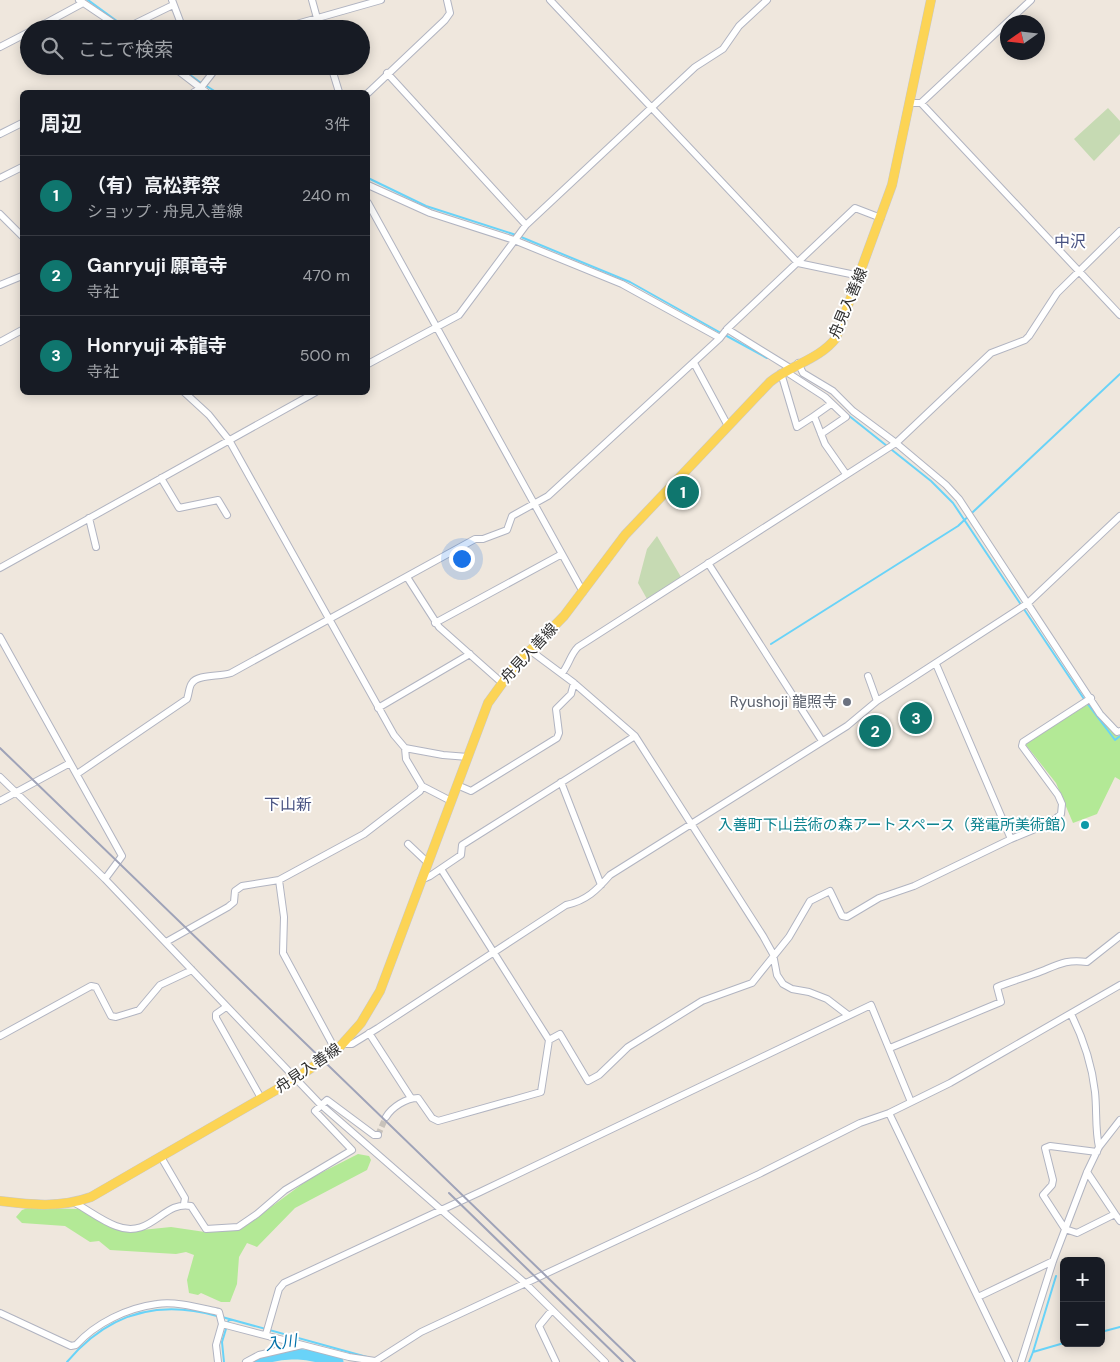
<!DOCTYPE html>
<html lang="ja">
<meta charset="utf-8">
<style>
body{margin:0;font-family:"DM Sans","Noto Sans JP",sans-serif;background:#20242c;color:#f1f3f6}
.controls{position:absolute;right:15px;bottom:15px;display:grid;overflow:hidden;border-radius:8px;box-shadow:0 2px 12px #0003}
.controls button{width:45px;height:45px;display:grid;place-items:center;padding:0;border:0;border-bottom:1px solid #363941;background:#171b24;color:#f1f3f6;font:25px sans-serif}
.compass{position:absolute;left:1000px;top:15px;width:45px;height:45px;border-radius:50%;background:#171b24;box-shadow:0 2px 12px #0003;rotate:256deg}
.you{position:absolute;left:461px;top:558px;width:18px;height:18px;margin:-12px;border:4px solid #fff;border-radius:50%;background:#1a73e8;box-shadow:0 0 0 8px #1a73e833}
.badge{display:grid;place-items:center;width:32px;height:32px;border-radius:50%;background:#0f766e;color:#fff;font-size:16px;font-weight:700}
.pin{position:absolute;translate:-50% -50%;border:2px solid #fff;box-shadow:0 1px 5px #0006}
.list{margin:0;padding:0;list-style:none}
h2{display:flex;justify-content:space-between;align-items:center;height:65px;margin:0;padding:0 20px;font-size:21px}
h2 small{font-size:16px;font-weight:400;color:#9ea1a6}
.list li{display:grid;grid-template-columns:32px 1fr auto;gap:15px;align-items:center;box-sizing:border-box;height:80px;padding:0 20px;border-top:1px solid #363941}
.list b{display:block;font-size:19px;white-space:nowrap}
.list p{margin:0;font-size:16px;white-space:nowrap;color:#9ea1a6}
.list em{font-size:16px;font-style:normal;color:#9ea1a6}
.icon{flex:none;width:28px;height:28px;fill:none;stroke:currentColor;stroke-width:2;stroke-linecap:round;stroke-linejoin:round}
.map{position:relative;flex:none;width:1120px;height:1362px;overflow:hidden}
.search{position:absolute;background:#171b24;box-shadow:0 2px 12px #0003;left:20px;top:20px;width:350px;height:55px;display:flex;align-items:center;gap:12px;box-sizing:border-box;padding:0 18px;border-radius:28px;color:#9ea1a6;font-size:19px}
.panel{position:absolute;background:#171b24;box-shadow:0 2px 12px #0003;left:20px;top:90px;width:350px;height:305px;border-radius:8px}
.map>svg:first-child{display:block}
.green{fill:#b3e996}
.cemetery{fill:#c6dab3}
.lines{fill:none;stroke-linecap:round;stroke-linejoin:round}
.stream{stroke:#69d3f8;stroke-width:2}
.river{stroke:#69d3f8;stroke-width:11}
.minor-tunnel{stroke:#c8c2ba;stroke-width:6;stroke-dasharray:6 3;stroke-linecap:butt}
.minor-casing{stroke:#b1b4c1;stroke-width:8}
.major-casing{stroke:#c8c8c8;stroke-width:10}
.minor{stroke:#fff;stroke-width:6}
.major{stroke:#fcd455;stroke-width:9}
.rail{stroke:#9fa3b8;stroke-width:2}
.worship-dot{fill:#6b7280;stroke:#fff;stroke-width:2}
.culture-dot{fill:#0f9aa8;stroke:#fff;stroke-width:2}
.labels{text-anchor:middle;stroke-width:4;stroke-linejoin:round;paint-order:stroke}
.street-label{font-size:15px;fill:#2c2c2c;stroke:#fff}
.worship-label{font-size:15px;fill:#5b616d;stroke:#fff;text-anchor:end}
.culture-label{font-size:15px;fill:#0d838f;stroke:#fff;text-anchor:end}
.neighbourhood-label{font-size:16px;fill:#485281;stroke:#fff}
.water-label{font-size:16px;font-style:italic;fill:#0371a9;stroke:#fff}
</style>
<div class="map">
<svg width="1120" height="1362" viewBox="0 0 1120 1362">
<rect width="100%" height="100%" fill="#efe7dd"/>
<!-- green -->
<path class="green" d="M 1090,703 L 1112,731 L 1120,737 L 1120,780 L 1115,777 L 1097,814 L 1073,823 L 1056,783 L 1026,745 L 1026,743 Z
M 358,1154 L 369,1156 L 371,1160 L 367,1170 L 295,1208 L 257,1247 L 247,1243 L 239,1257 L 237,1284 L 230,1302 L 221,1302 L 201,1293 L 198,1295 L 189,1293 L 187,1280 L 194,1255 L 186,1252 L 176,1254 L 110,1250 L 99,1241 L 90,1242 L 65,1226 L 22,1223 L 16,1217 L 22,1210 L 28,1208 L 80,1209 L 132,1231 L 171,1227 L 205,1232 L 241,1229 L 309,1179 Z"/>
<!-- cemetery -->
<path class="cemetery" d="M 1108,108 L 1120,121 L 1120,134 L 1094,161 L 1074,139 Z
M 657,536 L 681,577 L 647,599 L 638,583 L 647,549 Z"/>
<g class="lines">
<!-- stream -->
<path class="stream" d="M 88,0 L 125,27
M 178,66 L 201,83
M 205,85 L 216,92
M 368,178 L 426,206 L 516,235
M 521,237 L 630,282 L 721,333
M 725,335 L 767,358
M 848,415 L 931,481 L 953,503 L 1084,699
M 771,644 L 958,526 L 1120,374
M 1087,703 L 1115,740 L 1120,736
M 222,1317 L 367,1357
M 1101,1332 L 1120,1327
M 1033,1352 L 1056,1276
M 67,1362 C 107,1314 157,1299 217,1316
M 224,1362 L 222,1342 L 229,1319
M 1029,1362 L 1033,1352 L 1064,1343"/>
<!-- river -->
<path class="river" d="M 259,1362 C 282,1348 314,1355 338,1362"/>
<!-- minor-tunnel -->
<path class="minor-tunnel" d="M 378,1135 L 386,1117"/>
<defs>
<path id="minor" d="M 79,0 L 122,29
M 172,0 L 183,29
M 312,0 L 320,29
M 550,0 L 798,263 L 860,276
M 35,29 L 83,3
M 124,29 L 173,5
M 279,29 L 381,0
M 0,47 L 29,32
M 172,66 L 206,92
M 331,66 L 339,92
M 387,73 L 526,225
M 194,92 L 200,89 L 214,71 L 210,66
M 368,93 L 445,20 L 450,13 L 447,0
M 910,103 L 921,103 L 1120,315
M 921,103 L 1031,0
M 0,134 L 22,123
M 0,178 L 22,167
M 368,185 L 430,213 L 514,240 L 622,284 L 720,338
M 368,203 L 583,592
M 0,214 L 22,236
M 0,285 L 22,276
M 727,329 L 855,208 L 881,218
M 0,342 L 22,330
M 694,363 L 728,426
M 798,363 L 803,373 L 833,391 L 853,411 L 896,443 L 946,485 L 959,499 L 1100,714 L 1117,732 L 1120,731
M 368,364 L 459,315 L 526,225 L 695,67 L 723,49 L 739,26 L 767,0
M 785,371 L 825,397 L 846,417 L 821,434
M 781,373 L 797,427 L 814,416 L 825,444 L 846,474
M 184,392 L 209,415 L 229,440 L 394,735 L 405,748 L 443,755 L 468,757
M 814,416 L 831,404
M 161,478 L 179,508 L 218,500 L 227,515
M 89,518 L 96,547
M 708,563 L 822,741
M 0,568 L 316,392
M 407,577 L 439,627 L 501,682
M 435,623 L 562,554
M 0,637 L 122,856 L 105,879
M 531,651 L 574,683 L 635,736 L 763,936 L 773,954 L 777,975 L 783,984 L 792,989 L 809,992 L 827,999 L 848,1015
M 936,664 L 1011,839
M 562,673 C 569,665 570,655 578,647 L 896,443 L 991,353 L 1025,340 L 1029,336 L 1057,293 L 1120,231
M 868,676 L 877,701
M 378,708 L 470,654
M 77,774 L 187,699 C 189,694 189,686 192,683 C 198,674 220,677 231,673 L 475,539 L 483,539 L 507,530 L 512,516 L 548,496 L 720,338 L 727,329 L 790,368
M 0,777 L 105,879 L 320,1104 L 525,1283 L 605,1362
M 561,782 L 601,885
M 457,785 L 471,791 L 557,738 L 559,733 L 556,709 L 571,694 L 574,683
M 422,786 L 451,801
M 0,801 L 70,763
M 408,844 L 428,863
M 441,869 L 549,1040
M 279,880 L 284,917 L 283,953 L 336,1051
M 421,880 L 430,876 L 461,855 L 462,845 L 635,736
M 166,942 L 228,907 L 234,902 L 235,891 L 242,886 L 279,880 L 364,834 L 420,791 L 422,786 L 406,759 L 405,748
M 226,1007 L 216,1014 L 216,1018 L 261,1098
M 1071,1014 C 1083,1038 1092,1065 1095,1092 C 1097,1111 1095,1129 1099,1147
M 369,1033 L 411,1098
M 0,1036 L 91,986 L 96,987 L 111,1016 L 116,1017 L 139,1010 L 160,985 L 192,970
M 344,1044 L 352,1044 L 378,1028 L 566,905 C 586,901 597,890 610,875 L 847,726 L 877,701 L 1028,603 L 1120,516
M 890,1048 L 1001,1002 L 997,987 C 1012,981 1027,977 1042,971 C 1059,964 1068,959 1087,962 L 1120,936
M 889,1113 L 1009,1362
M 386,1117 C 392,1107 406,1098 418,1098 L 432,1118 L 438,1121 L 541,1092 L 549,1040 L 560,1034 L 588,1081 L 599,1075 L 628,1047 L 702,1001 L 752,983 L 789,937 L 810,901 L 830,891 L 842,916 L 847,917 L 879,898 L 914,886 L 1011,839 L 1052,822 L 1061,814 L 1062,804 L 1058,795 L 1022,746 L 1023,742 L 1091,698
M 1097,1152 L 1050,1146 L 1045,1148 L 1053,1180 L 1052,1185 L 1043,1195 L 1065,1229 L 1077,1233 L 1115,1214 L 1120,1221
M 161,1157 L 185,1198 L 184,1204
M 1087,1172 L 1115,1214
M 75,1203 C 88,1210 102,1221 116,1226 C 151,1240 163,1200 191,1206 L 206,1229 L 238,1227 L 257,1214 L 285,1190 L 352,1150 L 315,1111 L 327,1100 L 374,1135 L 378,1135
M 978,1297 L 1053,1261
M 552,1310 L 539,1326 L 556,1362
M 0,1313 L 71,1346 L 76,1345 C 96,1323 127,1308 157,1304 C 176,1301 200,1308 219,1312 L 222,1324 L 349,1357 L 375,1361
M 266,1334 L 279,1289 L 284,1283 L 480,1192 L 871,1005 L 911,1102
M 218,1362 L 216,1345 L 222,1324
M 246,1362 L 259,1355 L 302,1345
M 374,1362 L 421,1332 L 759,1174 L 860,1123 L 889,1113 L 950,1083 L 1120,985
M 1021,1362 L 1053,1261 L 1087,1172 L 1099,1147 L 1120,1120"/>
<path id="major" d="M 0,1201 C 32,1205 60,1208 91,1197 L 295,1079 L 336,1051 L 361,1023 L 380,991 L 488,703 L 514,667 L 564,616 L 625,535 L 770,382 C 791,365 820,359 836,338 L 892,185 L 931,0"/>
</defs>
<!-- minor casing -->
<use href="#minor" class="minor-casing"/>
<!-- major casing -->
<use href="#major" class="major-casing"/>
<!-- minor -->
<use href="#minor" class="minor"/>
<!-- major -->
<use href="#major" class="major"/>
<!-- rail -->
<path class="rail" d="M 0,748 L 635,1362
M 449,1193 L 623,1362"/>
</g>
<!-- markers -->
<circle class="worship-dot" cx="847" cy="702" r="5"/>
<circle class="culture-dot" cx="1085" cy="825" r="5"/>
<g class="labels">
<!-- street labels -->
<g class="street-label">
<text transform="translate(848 303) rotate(-67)" y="5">舟見入善線</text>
<text transform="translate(529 653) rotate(-47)" y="5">舟見入善線</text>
<text transform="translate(308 1068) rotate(-34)" y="5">舟見入善線</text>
</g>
<!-- worship labels -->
<g class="worship-label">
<text x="837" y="707">Ryushoji 龍照寺</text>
</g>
<!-- culture labels -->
<g class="culture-label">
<text x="1075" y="830">入善町下山芸術の森アートスペース（発電所美術館）</text>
</g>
<!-- neighbourhood labels -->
<g class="neighbourhood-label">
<text x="1070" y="247">中沢</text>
<text x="288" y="810">下山新</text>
</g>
<!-- water labels -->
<g class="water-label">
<text transform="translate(281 1342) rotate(-8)" y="6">入川</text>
</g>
</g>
</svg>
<div class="controls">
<button>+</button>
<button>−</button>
</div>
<svg class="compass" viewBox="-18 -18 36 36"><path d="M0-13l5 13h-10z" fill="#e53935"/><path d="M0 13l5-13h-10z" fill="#9ea1a6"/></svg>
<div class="you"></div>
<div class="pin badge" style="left:683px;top:492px">1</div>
<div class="pin badge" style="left:875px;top:731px">2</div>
<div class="pin badge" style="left:916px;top:718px">3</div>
<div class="search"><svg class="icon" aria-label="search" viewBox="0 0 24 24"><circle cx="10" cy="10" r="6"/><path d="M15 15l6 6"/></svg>ここで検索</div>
<section class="panel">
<h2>周辺<small>3件</small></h2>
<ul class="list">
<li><span class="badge">1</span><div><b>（有）高松葬祭</b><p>ショップ · 舟見入善線</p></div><em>240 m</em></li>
<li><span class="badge">2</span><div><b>Ganryuji 願竜寺</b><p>寺社</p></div><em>470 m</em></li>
<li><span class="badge">3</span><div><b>Honryuji 本龍寺</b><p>寺社</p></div><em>500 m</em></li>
</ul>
</section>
</div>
